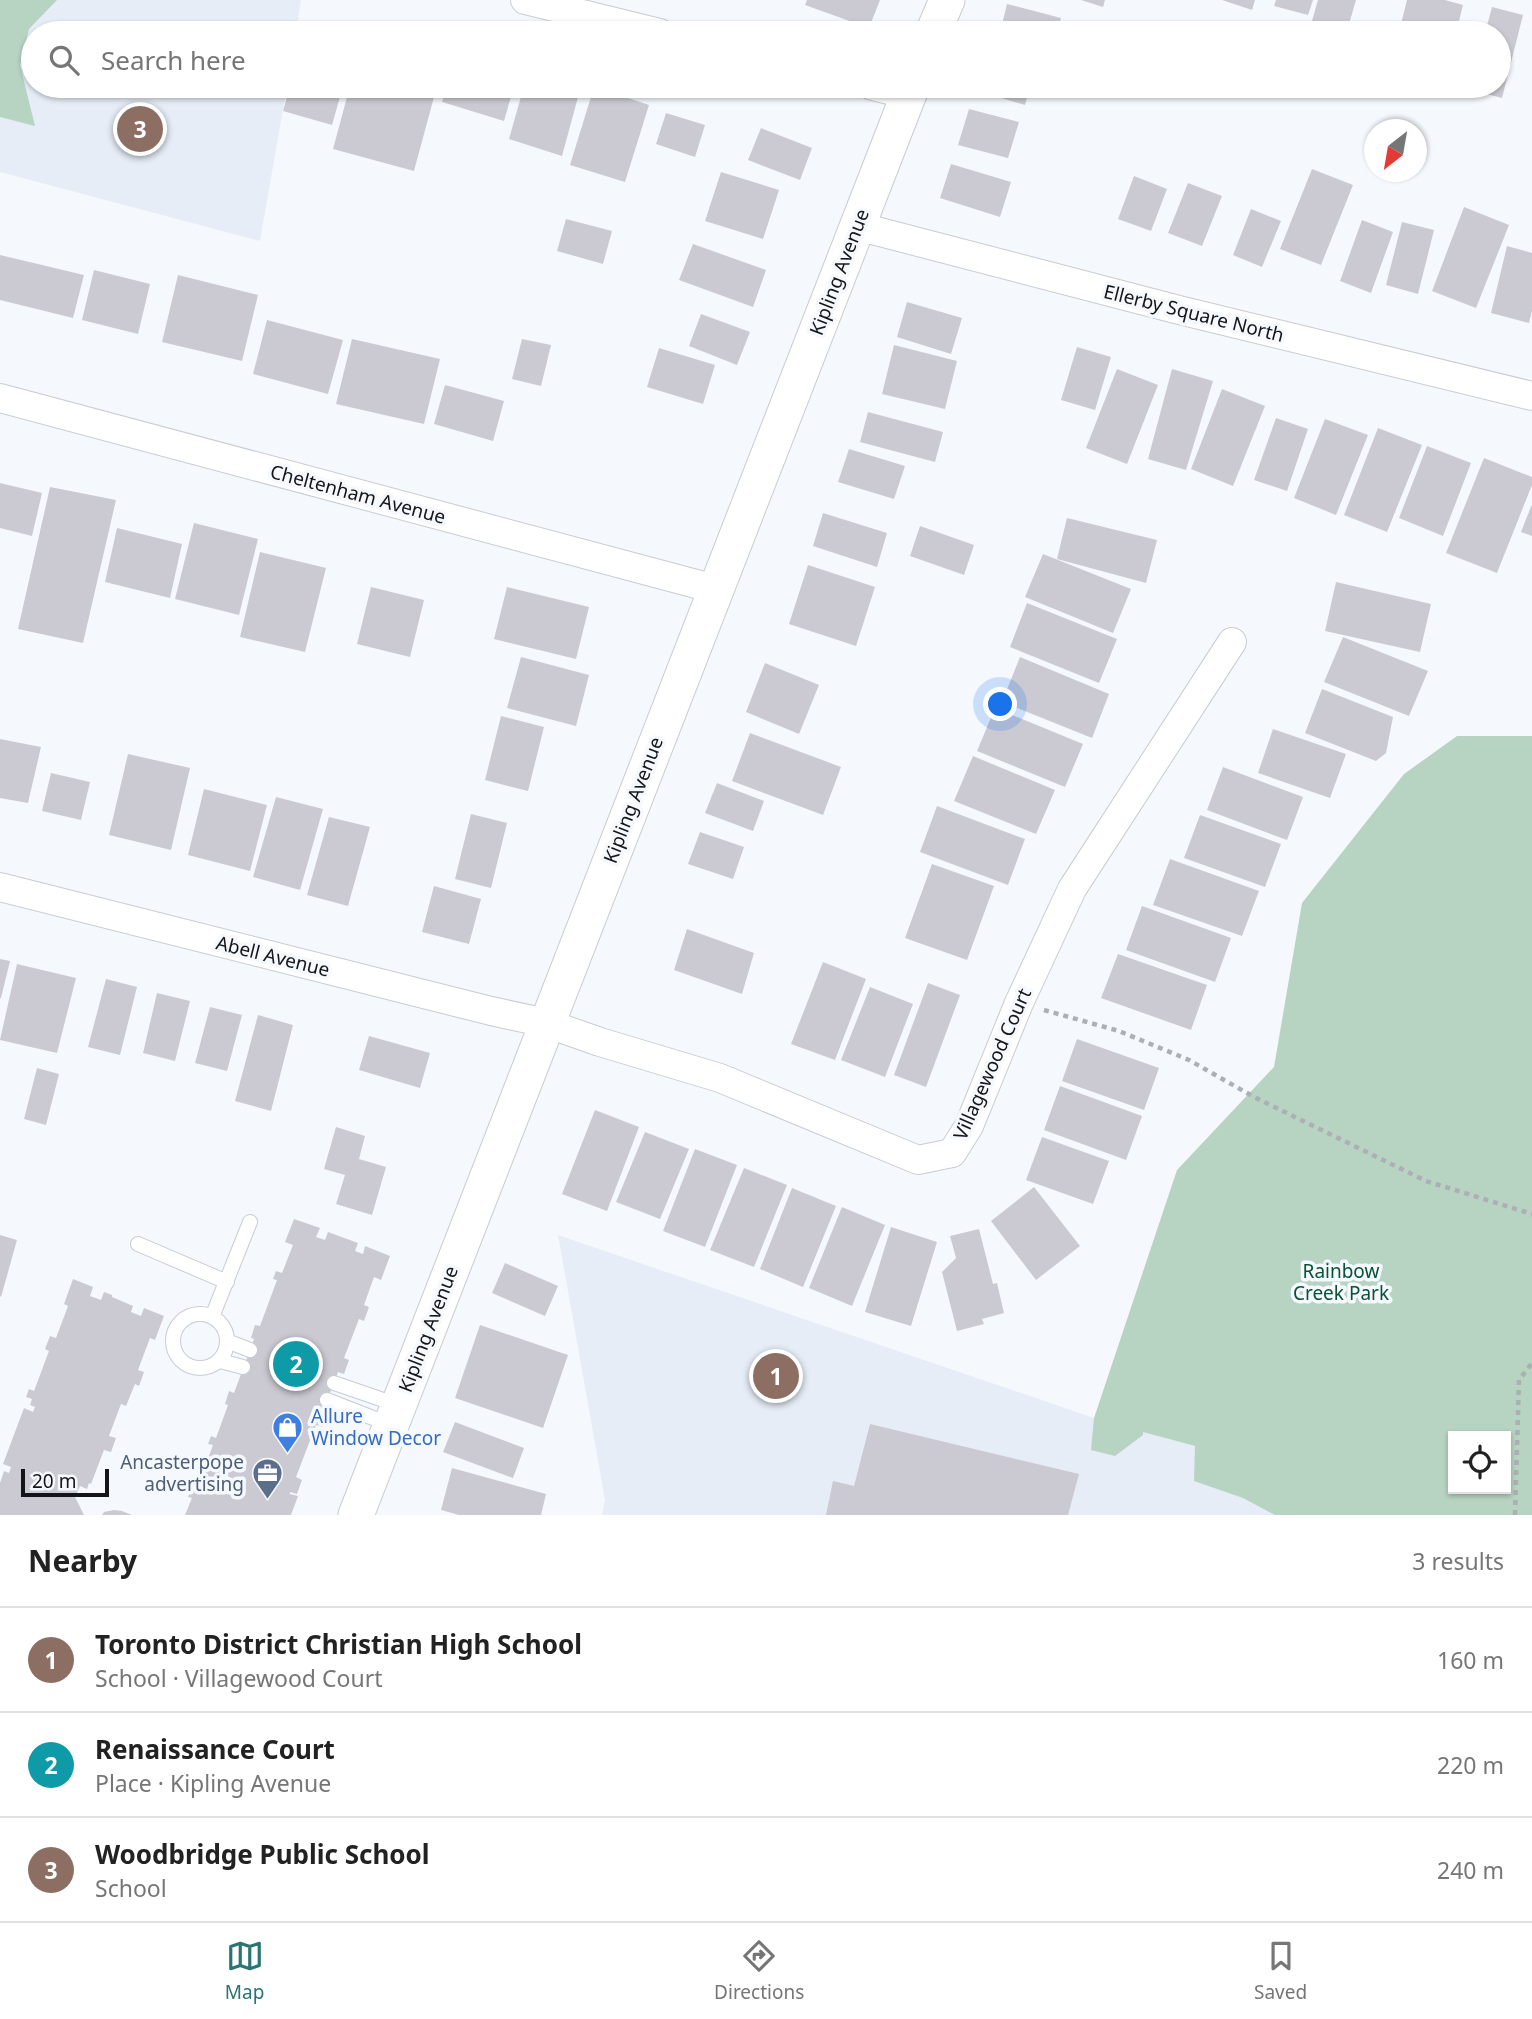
<!DOCTYPE html>
<meta charset="utf-8">
<style>
body{margin:0;font-family:"Noto Sans",sans-serif;background:#f6f6f6;color:#222}
.controls{position:absolute;right:21px;bottom:21px;display:grid;overflow:hidden;border-radius:0px;box-shadow:0 2px 5px #0004}
.controls button{width:63px;height:63px;display:grid;place-items:center;padding:0;border:0;border-bottom:2px solid #e0e0e0;background:#fff;color:#222;font:35px sans-serif}
.compass{position:absolute;left:1364px;top:119px;width:63px;height:63px;border-radius:50%;background:#fff;box-shadow:0 2px 5px #0004;rotate:211deg}
.scale{position:absolute;left:21px;bottom:18px;width:88px;box-sizing:border-box;padding-left:7px;border:4px solid #141518;border-top:0;font-size:19px;line-height:24px;white-space:nowrap;color:#141518;-webkit-text-stroke:5px #f5f9fe;paint-order:stroke}
.you{position:absolute;left:1001px;top:705px;width:24px;height:24px;margin:-18px;border:5px solid #fff;border-radius:50%;background:#1a73e8;box-shadow:0 0 0 10px #1a73e833}
.badge{display:grid;place-items:center;width:46px;height:46px;border-radius:50%;background:#2a7471;color:#fff;font-size:23px;font-weight:700}
.pin{position:absolute;translate:-50% -50%;border:4px solid #fff;box-shadow:0 2px 7px #0006}
.list{margin:0;padding:0;list-style:none}
h2{display:flex;justify-content:space-between;align-items:center;height:91px;margin:0;padding:0 28px;font-size:30px}
h2 small{font-size:23px;font-weight:400;color:#767676}
.list li{display:grid;grid-template-columns:46px 1fr auto;gap:21px;align-items:center;box-sizing:border-box;height:105px;padding:0 28px;border-top:2px solid #e0e0e0}
.list b{display:block;font-size:26px;white-space:nowrap}
.list p{margin:0;font-size:23px;white-space:nowrap;color:#767676}
.list em{font-size:23px;font-style:normal;color:#767676}
.icon{flex:none;width:38px;height:38px;fill:none;stroke:currentColor;stroke-width:2;stroke-linecap:round;stroke-linejoin:round}
.map{position:relative;flex:none;width:1532px;height:1515px;overflow:hidden}
.search{position:absolute;background:#fff;box-shadow:0 2px 5px #0004;left:21px;right:21px;top:21px;height:77px;display:flex;align-items:center;gap:18px;box-sizing:border-box;padding:0 24px;border-radius:38px;color:#767676;font-size:26px}
.sheet{height:406px;background:#fff}
nav{display:flex;justify-content:space-around;align-items:center;box-sizing:border-box;height:98px;border-top:2px solid #e0e0e0;background:#fff;font-size:19px;color:#767676}
nav a{display:grid;justify-items:center;gap:4px}
nav .on{color:#2a7471}
.map>svg:first-child{display:block}
.built{fill:#e6edf7}
.green{fill:#b7d3c2;fill-rule:evenodd}
.building{fill:#cbcad2}
.lines{fill:none;stroke-linecap:round;stroke-linejoin:round}
.service-casing{stroke:#c7ccd3;stroke-width:16}
.minor-casing{stroke:#c7ccd3;stroke-width:30}
.tertiary-casing{stroke:#c7ccd3;stroke-width:37}
.path{stroke:#acafb3;stroke-width:4.5;stroke-dasharray:5 5;stroke-linecap:butt}
.service{stroke:#fff;stroke-width:14}
.minor{stroke:#fff;stroke-width:28}
.tertiary{stroke:#fff;stroke-width:35}
.labels{text-anchor:middle;stroke-width:7;stroke-linejoin:round;paint-order:stroke}
.street-label{font-size:19px;fill:#141518;stroke:#f5f9fe}
.park-label{font-size:19px;fill:#085334;stroke:#f5f9fe}
.shop-label{font-size:19px;fill:#366cbe;stroke:#f5f9fe;text-anchor:start}
.service-label{font-size:19px;fill:#4e5e75;stroke:#f5f9fe;text-anchor:end}
</style>
<div class="map">
<svg width="1532" height="1515" viewBox="0 0 1532 1515">
<rect width="100%" height="100%" fill="#f5f9fe"/>
<!-- built -->
<path class="built" d="M 0,0 L 301,0 L 296,33 L 33,33 L 33,86 L 287,86 L 260,241 L 0,172 Z
M 558,1235 L 1094,1418 L 1443,1515 L 602,1515 L 605,1500 Z"/>
<!-- green -->
<path class="green" d="M 0,0 L 57,0 L 29,29 L 20,65 L 35,126 L 0,117 Z
M 1457,736 L 1532,736 L 1532,1515 L 1275,1515 L 1243,1498 L 1194,1481 L 1195,1446 L 1143,1432 L 1143,1435 L 1115,1456 L 1091,1450 L 1094,1418 L 1177,1170 L 1274,1067 L 1302,903 L 1404,774 ZM 1506,1436 L 1506,1489 L 1453,1489 L 1453,1436 Z"/>
<!-- building -->
<path class="building" d="M 807,0 L 880,0 L 869,28 L 805,5 Z
M 1081,0 L 1105,0 L 1103,7 Z
M 1222,0 L 1255,0 L 1252,10 Z
M 1276,0 L 1313,0 L 1308,15 L 1274,6 Z
M 1318,0 L 1356,0 L 1347,31 L 1312,21 Z
M 1407,0 L 1445,0 L 1463,5 L 1456,33 L 1420,33 L 1400,28 Z
M 1007,4 L 1061,18 L 1058,33 L 1000,33 Z
M 1492,7 L 1523,15 L 1502,98 L 1471,90 L 1472,86 L 1499,86 L 1499,33 L 1485,33 Z
M 290,86 L 343,86 L 332,125 L 283,111 Z
M 350,86 L 437,86 L 414,171 L 333,149 Z
M 447,86 L 514,86 L 504,121 L 442,102 Z
M 524,86 L 581,86 L 562,156 L 509,139 Z
M 976,86 L 1030,86 L 1025,105 L 975,90 Z
M 594,87 L 649,105 L 625,182 L 570,165 Z
M 969,109 L 1019,122 L 1008,158 L 958,145 Z
M 666,113 L 705,125 L 695,157 L 656,144 Z
M 761,128 L 812,148 L 800,180 L 748,160 Z
M 951,164 L 1011,182 L 1000,217 L 940,198 Z
M 1312,169 L 1353,185 L 1321,265 L 1280,249 Z
M 721,172 L 779,190 L 763,239 L 705,221 Z
M 1134,176 L 1167,189 L 1151,231 L 1118,219 Z
M 1188,183 L 1222,196 L 1202,246 L 1168,233 Z
M 1464,207 L 1509,225 L 1476,308 L 1432,291 Z
M 1251,209 L 1281,221 L 1262,267 L 1233,255 Z
M 566,219 L 612,231 L 603,264 L 557,251 Z
M 1362,220 L 1393,232 L 1371,293 L 1340,281 Z
M 1402,222 L 1434,230 L 1418,294 L 1386,285 Z
M 693,244 L 766,270 L 753,307 L 679,280 Z
M 1507,246 L 1532,253 L 1532,311 L 1529,323 L 1491,313 Z
M 0,255 L 84,275 L 73,318 L 0,300 Z
M 94,270 L 150,284 L 138,334 L 82,320 Z
M 178,275 L 258,295 L 242,361 L 162,342 Z
M 907,302 L 962,318 L 951,354 L 897,337 Z
M 701,314 L 750,332 L 737,365 L 689,346 Z
M 267,320 L 343,340 L 328,394 L 253,374 Z
M 352,339 L 440,359 L 424,424 L 336,404 Z
M 522,339 L 551,345 L 541,386 L 512,379 Z
M 894,345 L 957,361 L 945,409 L 882,394 Z
M 1077,347 L 1111,357 L 1095,410 L 1061,400 Z
M 659,348 L 715,365 L 703,404 L 647,387 Z
M 1117,369 L 1158,385 L 1127,464 L 1086,448 Z
M 1172,369 L 1213,381 L 1186,470 L 1148,459 Z
M 445,385 L 504,401 L 493,441 L 434,424 Z
M 1222,389 L 1265,406 L 1233,486 L 1191,469 Z
M 868,412 L 943,432 L 935,462 L 860,442 Z
M 1276,418 L 1308,429 L 1287,491 L 1254,480 Z
M 1325,419 L 1368,435 L 1336,515 L 1294,498 Z
M 1378,428 L 1422,445 L 1387,532 L 1344,515 Z
M 1427,446 L 1471,463 L 1443,536 L 1399,518 Z
M 849,449 L 905,466 L 894,499 L 838,482 Z
M 1484,458 L 1532,477 L 1532,485 L 1497,573 L 1446,553 Z
M 0,483 L 42,493 L 32,536 L 0,528 Z
M 50,487 L 116,500 L 83,643 L 18,629 Z
M 1532,504 L 1532,536 L 1521,532 Z
M 823,513 L 887,533 L 877,567 L 813,546 Z
M 1067,518 L 1157,540 L 1146,583 L 1057,559 Z
M 194,523 L 258,539 L 239,615 L 175,599 Z
M 920,526 L 974,545 L 964,575 L 910,556 Z
M 117,528 L 182,544 L 170,598 L 105,582 Z
M 260,552 L 326,568 L 305,652 L 240,637 Z
M 1043,554 L 1131,589 L 1113,633 L 1025,597 Z
M 808,565 L 875,587 L 856,646 L 789,624 Z
M 1336,582 L 1431,604 L 1420,652 L 1325,631 Z
M 371,587 L 424,600 L 410,657 L 357,644 Z
M 507,587 L 589,607 L 576,659 L 494,639 Z
M 1027,603 L 1117,639 L 1099,683 L 1010,647 Z
M 1343,637 L 1428,671 L 1409,716 L 1324,682 Z
M 521,657 L 589,675 L 576,726 L 507,708 Z
M 1020,657 L 1109,694 L 1092,738 L 1002,702 Z
M 765,663 L 819,685 L 799,734 L 746,712 Z
M 1322,689 L 1393,717 L 1386,753 L 1376,761 L 1305,733 Z
M 995,708 L 1083,744 L 1065,787 L 977,751 Z
M 501,716 L 544,727 L 528,791 L 485,780 Z
M 1273,729 L 1346,754 L 1330,798 L 1258,773 Z
M 750,733 L 841,767 L 823,815 L 732,781 Z
M 0,739 L 41,747 L 28,803 L 0,798 Z
M 128,754 L 190,768 L 171,850 L 109,835 Z
M 973,756 L 1055,790 L 1036,834 L 954,801 Z
M 1223,767 L 1303,797 L 1287,840 L 1207,810 Z
M 51,773 L 90,782 L 81,820 L 42,811 Z
M 717,783 L 764,801 L 753,831 L 705,813 Z
M 204,789 L 267,805 L 250,871 L 188,855 Z
M 276,797 L 323,809 L 300,890 L 253,877 Z
M 937,806 L 1025,839 L 1008,885 L 920,852 Z
M 471,814 L 507,823 L 491,888 L 455,879 Z
M 1200,815 L 1281,844 L 1265,887 L 1184,858 Z
M 329,817 L 370,827 L 348,906 L 307,895 Z
M 700,832 L 744,847 L 733,879 L 688,864 Z
M 1170,859 L 1259,891 L 1242,936 L 1153,905 Z
M 932,864 L 994,886 L 967,960 L 905,938 Z
M 434,886 L 481,899 L 469,944 L 422,932 Z
M 1142,906 L 1231,938 L 1215,982 L 1126,950 Z
M 687,929 L 754,953 L 742,994 L 674,970 Z
M 1118,954 L 1207,985 L 1191,1030 L 1101,998 Z
M 0,959 L 10,961 L 1,998 L 0,998 Z
M 823,962 L 866,979 L 835,1060 L 791,1044 Z
M 17,964 L 76,978 L 57,1053 L 0,1040 Z
M 106,979 L 137,987 L 120,1055 L 88,1047 Z
M 928,983 L 960,995 L 926,1087 L 894,1075 Z
M 870,987 L 913,1004 L 885,1077 L 841,1060 Z
M 157,993 L 190,1001 L 175,1061 L 143,1053 Z
M 210,1007 L 242,1015 L 227,1071 L 195,1063 Z
M 258,1015 L 293,1025 L 271,1111 L 235,1101 Z
M 369,1036 L 430,1053 L 420,1088 L 359,1070 Z
M 1077,1039 L 1159,1068 L 1144,1110 L 1062,1081 Z
M 37,1068 L 59,1074 L 46,1125 L 24,1119 Z
M 1060,1086 L 1142,1116 L 1126,1160 L 1044,1130 Z
M 595,1110 L 639,1127 L 607,1211 L 562,1194 Z
M 336,1127 L 365,1136 L 359,1159 L 386,1167 L 372,1215 L 336,1204 L 345,1175 L 324,1169 Z
M 645,1132 L 689,1149 L 660,1219 L 616,1202 Z
M 1042,1137 L 1109,1161 L 1093,1204 L 1026,1180 Z
M 695,1149 L 737,1165 L 705,1247 L 663,1231 Z
M 744,1168 L 787,1185 L 754,1267 L 710,1250 Z
M 1034,1187 L 1080,1246 L 1036,1280 L 991,1221 Z
M 792,1188 L 836,1206 L 803,1287 L 760,1269 Z
M 842,1207 L 885,1225 L 852,1306 L 809,1288 Z
M 294,1219 L 320,1228 L 316,1237 L 325,1240 L 328,1232 L 358,1243 L 355,1251 L 363,1254 L 365,1246 L 390,1256 L 381,1280 L 374,1277 L 364,1305 L 369,1307 L 364,1321 L 359,1319 L 344,1358 L 349,1360 L 344,1374 L 338,1372 L 323,1411 L 328,1413 L 323,1427 L 316,1425 L 296,1477 L 302,1480 L 297,1494 L 290,1492 L 290,1494 L 298,1496 L 291,1515 L 185,1515 L 192,1498 L 188,1497 L 193,1484 L 198,1485 L 213,1445 L 208,1444 L 211,1436 L 216,1438 L 228,1405 L 225,1404 L 229,1391 L 234,1393 L 254,1339 L 251,1338 L 255,1325 L 260,1326 L 277,1280 L 273,1279 L 276,1271 L 282,1273 L 293,1245 L 285,1242 Z
M 891,1227 L 937,1242 L 911,1326 L 865,1312 Z
M 979,1229 L 993,1284 L 997,1283 L 1004,1313 L 982,1319 L 984,1324 L 957,1331 L 942,1272 L 956,1258 L 950,1236 Z
M 0,1235 L 17,1240 L 1,1297 L 0,1296 Z
M 505,1263 L 558,1286 L 545,1316 L 492,1293 Z
M 73,1279 L 93,1287 L 90,1296 L 101,1300 L 104,1292 L 112,1295 L 112,1297 L 133,1306 L 131,1312 L 141,1316 L 144,1308 L 164,1316 L 155,1340 L 150,1338 L 138,1370 L 144,1372 L 139,1386 L 135,1384 L 126,1406 L 121,1404 L 109,1436 L 116,1438 L 111,1452 L 104,1450 L 91,1484 L 89,1483 L 87,1489 L 80,1486 L 75,1497 L 84,1515 L 0,1515 L 0,1483 L 4,1471 L 9,1473 L 11,1467 L 3,1464 L 24,1408 L 33,1412 L 35,1407 L 30,1405 L 32,1399 L 26,1397 L 29,1389 L 34,1391 L 49,1351 L 45,1349 L 50,1336 L 56,1338 L 68,1306 L 64,1304 Z
M 480,1325 L 568,1355 L 543,1428 L 455,1398 Z
M 455,1422 L 524,1448 L 513,1478 L 443,1452 Z
M 870,1424 L 1079,1474 L 1068,1515 L 826,1515 L 833,1481 L 854,1486 Z
M 452,1468 L 546,1494 L 541,1515 L 459,1515 L 441,1510 Z
M 114,1510 L 122,1511 L 132,1515 L 102,1515 L 104,1512 Z"/>
<g class="lines">
<defs>
<path id="service" d="M 138,1244 L 227,1282
M173 1341a27 27 0 1 1 54 0a27 27 0 1 1-54 0Z
M 212,1317 L 250,1222
M 227,1341 L 250,1350
M 220,1361 L 243,1367
M 334,1383 L 398,1405
M 327,1400 L 391,1425"/>
<path id="minor" d="M 525,0 L 660,33
M 872,86 L 909,95
M 857,226 L 1179,310 L 1532,396
M 0,398 L 715,589
M 0,887 L 491,1011 L 546,1023 L 600,1042 L 720,1078 L 918,1160 L 952,1153 L 969,1126 L 1019,1003 L 1072,889 L 1232,642"/>
<path id="tertiary" d="M 933,33 L 947,0
M 356,1515 L 912,86"/>
</defs>
<!-- service casing -->
<use href="#service" class="service-casing"/>
<!-- minor casing -->
<use href="#minor" class="minor-casing"/>
<!-- tertiary casing -->
<use href="#tertiary" class="tertiary-casing"/>
<!-- path -->
<path class="path" d="M 1044,1010 L 1119,1031 L 1189,1060 L 1254,1097 L 1426,1181 L 1532,1214
M 1515,1515 L 1519,1380 L 1532,1363"/>
<!-- service -->
<use href="#service" class="service"/>
<!-- minor -->
<use href="#minor" class="minor"/>
<!-- tertiary -->
<use href="#tertiary" class="tertiary"/>
</g>
<!-- icons -->
<defs>
<symbol id="shop-pin" viewBox="-11 -11 22 30"><path d="M0 17L-7.5 6A9.5 9.5 0 1 1 7.5 6Z" fill="#3f7fe0" stroke="#f5f9fe"/><path d="M-5-2.5h2.3a2.7 3.5 0 0 1 5.4 0H5L5.5 6h-11ZM-1.5-2.5h3a1.5 2.3 0 0 0-3 0Z" fill="#fff"/></symbol>
<symbol id="office-pin" viewBox="-11 -11 22 30"><path d="M0 17L-7.5 6A9.5 9.5 0 1 1 7.5 6Z" fill="#5c6f8a" stroke="#f5f9fe"/><path d="M-6-3h4V-5.5h4V-3h4V5H-6ZM-1-4.5V-3h2v-1.5ZM-6 0V1H6V0Z" fill="#fff"/></symbol>
</defs>
<g fill-rule="evenodd">
<use href="#shop-pin" x="270" y="1410" width="35" height="47"/>
<use href="#office-pin" x="250" y="1456" width="35" height="47"/>
</g>
<g class="labels">
<!-- street labels -->
<g class="street-label">
<text transform="translate(839 272) rotate(-69)" y="7">Kipling Avenue</text>
<text transform="translate(1194 313) rotate(14)" y="7">Ellerby Square North</text>
<text transform="translate(358 494) rotate(15)" y="7">Cheltenham Avenue</text>
<text transform="translate(633 800) rotate(-69)" y="7">Kipling Avenue</text>
<text transform="translate(273 956) rotate(14)" y="7">Abell Avenue</text>
<text transform="translate(992 1064) rotate(-66)" y="7">Villagewood Court</text>
<text transform="translate(428 1329) rotate(-69)" y="7">Kipling Avenue</text>
</g>
<!-- park labels -->
<g class="park-label">
<text x="1341" y="1278">Rainbow<tspan x="1341" dy="22">Creek Park</tspan></text>
</g>
<!-- shop labels -->
<g class="shop-label">
<text x="311" y="1423">Allure<tspan x="311" dy="22">Window Decor</tspan></text>
</g>
<!-- service labels -->
<g class="service-label">
<text x="244" y="1469">Ancasterpope<tspan x="244" dy="22">advertising</tspan></text>
</g>
</g>
</svg>
<div class="controls">
<button><svg class="icon" aria-label="locate" viewBox="0 0 24 24"><circle cx="12" cy="12" r="6"/><path d="M12 2v4M12 18v4M2 12h4M18 12h4"/></svg></button>
</div>
<svg class="compass" viewBox="-18 -18 36 36"><path d="M0-13l5 13h-10z" fill="#e53935"/><path d="M0 13l5-13h-10z" fill="#767676"/></svg>
<div class="scale">20 m</div>
<div class="you"></div>
<div class="pin badge" style="left:776px;top:1376px;background:#8d6e63">1</div>
<div class="pin badge" style="left:296px;top:1364px;background:#0f9aa8">2</div>
<div class="pin badge" style="left:140px;top:129px;background:#8d6e63">3</div>
<div class="search"><svg class="icon" aria-label="search" viewBox="0 0 24 24"><circle cx="10" cy="10" r="6"/><path d="M15 15l6 6"/></svg>Search here</div>
</div>
<section class="sheet">
<h2>Nearby<small>3 results</small></h2>
<ul class="list">
<li><span class="badge" style="background:#8d6e63">1</span><div><b>Toronto District Christian High School</b><p>School · Villagewood Court</p></div><em>160 m</em></li>
<li><span class="badge" style="background:#0f9aa8">2</span><div><b>Renaissance Court</b><p>Place · Kipling Avenue</p></div><em>220 m</em></li>
<li><span class="badge" style="background:#8d6e63">3</span><div><b>Woodbridge Public School</b><p>School</p></div><em>240 m</em></li>
</ul>
</section>
<nav>
<a class="on"><svg class="icon" aria-label="map" viewBox="0 0 24 24"><path d="M3 6l6-2 6 2 6-2v14l-6 2-6-2-6 2zM9 4v14M15 6v14"/></svg>Map</a>
<a><svg class="icon" aria-label="directions" viewBox="0 0 24 24"><path d="M12 3l9 9-9 9-9-9zM9 14v-3h6M13 9l2 2-2 2"/></svg>Directions</a>
<a><svg class="icon" aria-label="saved" viewBox="0 0 24 24"><path d="M7 4h10v16l-5-4-5 4z"/></svg>Saved</a>
</nav>
